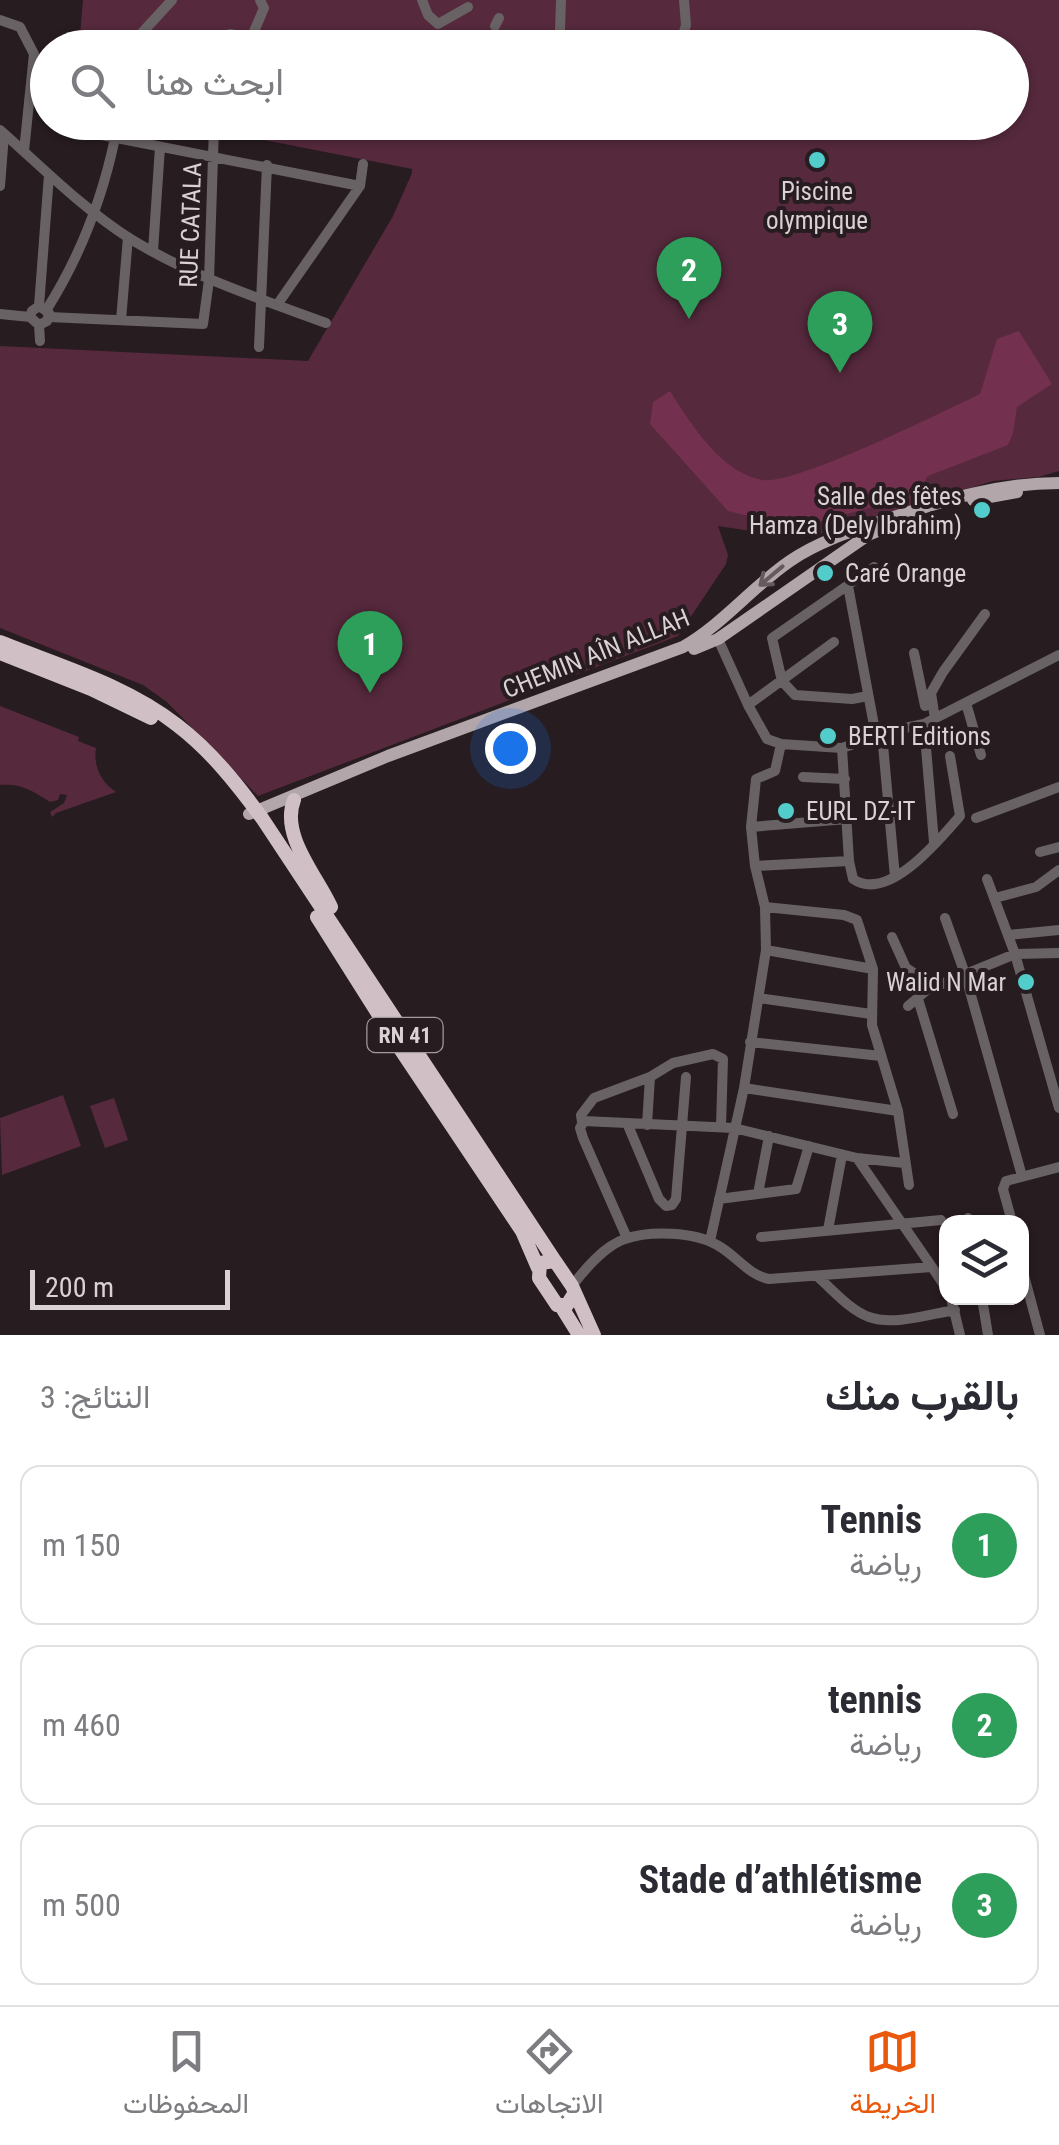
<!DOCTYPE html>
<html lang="ar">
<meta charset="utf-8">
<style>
body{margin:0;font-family:"Roboto Condensed",Vazirmatn,sans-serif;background:#f2f2f3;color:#2b2b33;direction:rtl}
.controls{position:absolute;right:30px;bottom:30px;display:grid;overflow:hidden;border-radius:20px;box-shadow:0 2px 8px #0004}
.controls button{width:90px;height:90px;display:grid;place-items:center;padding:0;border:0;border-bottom:2px solid #e1e1e2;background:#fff;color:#2b2b33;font:50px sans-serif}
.scale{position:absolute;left:30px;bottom:25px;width:200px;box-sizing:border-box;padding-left:10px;border:5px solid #d9d1d4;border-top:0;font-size:28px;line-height:35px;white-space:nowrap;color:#d9d1d4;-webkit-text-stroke:8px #271c20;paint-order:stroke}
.you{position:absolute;left:510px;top:748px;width:35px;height:35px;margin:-25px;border:8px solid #fff;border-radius:50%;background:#1a73e8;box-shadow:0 0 0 15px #1a73e833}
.badge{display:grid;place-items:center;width:65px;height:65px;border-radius:50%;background:#ea580c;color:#fff;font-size:32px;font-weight:700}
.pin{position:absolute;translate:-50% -82px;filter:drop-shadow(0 2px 5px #0008)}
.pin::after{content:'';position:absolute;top:52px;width:35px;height:30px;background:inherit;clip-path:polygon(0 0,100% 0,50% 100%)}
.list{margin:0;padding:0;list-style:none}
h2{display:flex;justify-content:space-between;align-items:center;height:130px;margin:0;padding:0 40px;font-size:42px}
h2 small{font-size:32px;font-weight:400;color:#7c7c81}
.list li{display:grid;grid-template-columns:65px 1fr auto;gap:30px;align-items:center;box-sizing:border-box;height:160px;margin:0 20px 20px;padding:0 20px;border:2px solid #e1e1e2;border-radius:20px}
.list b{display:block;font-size:38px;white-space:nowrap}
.list p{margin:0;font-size:32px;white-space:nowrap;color:#7c7c81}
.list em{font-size:32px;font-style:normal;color:#7c7c81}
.icon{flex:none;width:55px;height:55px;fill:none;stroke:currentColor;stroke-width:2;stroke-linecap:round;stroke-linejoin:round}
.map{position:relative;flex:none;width:1059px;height:1335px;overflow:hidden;direction:ltr}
.search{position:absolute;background:#fff;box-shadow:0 2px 8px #0004;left:30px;right:30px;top:30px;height:110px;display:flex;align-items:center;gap:25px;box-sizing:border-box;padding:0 35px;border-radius:55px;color:#7c7c81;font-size:38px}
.sheet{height:670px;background:#fff}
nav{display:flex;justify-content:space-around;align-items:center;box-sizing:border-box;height:140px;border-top:2px solid #e1e1e2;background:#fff;font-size:28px;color:#7c7c81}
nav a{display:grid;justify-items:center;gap:5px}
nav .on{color:#ea580c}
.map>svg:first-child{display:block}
.green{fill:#56293d}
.forest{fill:#74304f}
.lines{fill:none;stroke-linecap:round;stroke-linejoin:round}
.minor-tunnel{stroke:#42373b;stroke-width:10;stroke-dasharray:10 5;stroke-linecap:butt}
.minor{stroke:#696264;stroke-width:10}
.major{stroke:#b3a6aa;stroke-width:12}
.highway{stroke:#d0c0c6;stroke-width:14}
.oneway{stroke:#665a5e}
.poi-dot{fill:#53cdcb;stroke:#271c20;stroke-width:4}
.labels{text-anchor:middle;stroke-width:8;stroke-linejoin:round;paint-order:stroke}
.shield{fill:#271c20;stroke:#a49b9e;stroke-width:2.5}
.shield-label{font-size:22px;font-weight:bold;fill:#d9d1d4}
.poi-label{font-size:25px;fill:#d9d1d4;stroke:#271c20;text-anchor:start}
.street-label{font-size:25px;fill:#d9d1d4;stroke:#271c20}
</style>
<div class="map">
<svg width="1059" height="1335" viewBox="0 0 1059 1335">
<rect width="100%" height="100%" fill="#271c20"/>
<!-- green -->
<path class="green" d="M 83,0 L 1059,0 L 1059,471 L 1038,477 L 993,481 L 824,533 L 796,538 L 718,526 L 728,555 L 726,564 L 678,636 L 258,796 L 167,702 L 143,685 L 0,628 L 0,346 L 308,361 L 393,216 L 412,173 L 412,169 L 178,123 L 1012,122 L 1012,48 L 79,47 Z
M 0,706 L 79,737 L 78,741 L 96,748 C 93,766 101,782 116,792 L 56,813 L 52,817 L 50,812 L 64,803 L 67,795 L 60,794 L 58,800 L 50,802 C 33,791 21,783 0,785 Z
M 63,1095 L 81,1146 L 2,1175 L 0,1118 Z
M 114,1098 L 128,1140 L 105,1148 L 90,1106 Z"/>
<!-- forest -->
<path class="forest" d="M 1019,331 L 1052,384 L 1017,407 L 1013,433 L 1008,445 L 928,476 L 915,495 L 797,528 L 728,511 L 650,424 L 653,402 L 670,391 C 690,423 722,474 763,480 C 796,485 942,412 980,394 L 997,339 Z"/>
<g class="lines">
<!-- minor-tunnel -->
<path class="minor-tunnel" d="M 503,31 L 510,38"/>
<!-- minor -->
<path class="minor" d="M 422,0 L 428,15 L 438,24 L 468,7
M 0,20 L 20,27 L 34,54 L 24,151
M 495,26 L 499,18
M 560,30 L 561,0
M 137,48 L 139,36 L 172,0
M 229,48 L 226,45 L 230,34 L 251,38
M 247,48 L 264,8 L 260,0
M 679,48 L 686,25 L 684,0
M 77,122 L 81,131 L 360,186
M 0,130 C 42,167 82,208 129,238 C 190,276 258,298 326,323
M 0,186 L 4,134
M 153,251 L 160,147
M 277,305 L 360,186 L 363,164
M 39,306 L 49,175
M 47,309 C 81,255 102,200 115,138
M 0,314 L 30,317 L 39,325 L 47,321 L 49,313 L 39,306 L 32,311 L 30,317
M 49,317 L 203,324 L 209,280 L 214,127
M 121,320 L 128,237
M 39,325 L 40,341
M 259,347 L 267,165
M 848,586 L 876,736
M 718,639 L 748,705 L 767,739 L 781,744 L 842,748 L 895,730 L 924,724 L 1059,655
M 914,653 L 925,706
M 868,696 L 852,699 L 795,695 L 782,681 L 772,638 L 874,567
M 966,703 L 981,755
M 748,705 L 834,642
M 935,719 L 931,693 L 943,672 L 985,614
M 924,724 L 934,842
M 882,734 L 895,877
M 842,748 L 849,861 L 853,879 C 888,903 939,840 960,816 L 950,756
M 803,777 L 845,779
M 976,818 L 1059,787
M 751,827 L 847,819
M 1040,852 L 1059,847
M 755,866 L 849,861
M 987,879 L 1015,954 L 1059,1108
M 995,898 L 1036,887 L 1059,870
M 765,907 L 844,915 L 857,920 L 873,969 L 872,1025 L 898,1111 L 909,1185
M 945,918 L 965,974 L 1022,1176
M 1008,935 L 1059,930
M 892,937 L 906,968 L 920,977 L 927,990
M 766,950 L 873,969
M 759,998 L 871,1014
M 918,999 L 953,1114
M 908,1006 L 927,990 L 1015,954 L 1059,953
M 750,1042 L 881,1056
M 744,1088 L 898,1111
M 582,1122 L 581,1115 L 594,1098 L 650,1077 L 673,1063 L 713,1054 L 723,1059 L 721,1127
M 627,1123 L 659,1199 L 666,1206 L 672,1205 L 676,1199 L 686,1077
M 647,1125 L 650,1077
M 857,1158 L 932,1267
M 758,1194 L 769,1136
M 719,1199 L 796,1189 L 809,1146
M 968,1218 L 969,1222
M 1012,1222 L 1003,1189 L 1006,1181 L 1059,1167
M 828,1230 L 842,1155
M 761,1237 L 941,1220
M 627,1238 L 583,1138 L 580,1128 L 584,1121 L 734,1128 L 857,1158 L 904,1163
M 710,1241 L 744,1088 L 766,950 L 765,907 L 755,866 L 751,827 L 756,779 L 775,771 L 781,744
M 1022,1268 L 1040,1335
M 819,1278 C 834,1291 850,1310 869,1317 C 894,1326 930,1314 955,1310
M 572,1286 C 585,1269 604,1246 625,1239 C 650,1230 695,1232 717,1245 C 736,1255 748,1275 769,1279 L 932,1267 L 946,1288
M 951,1298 L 960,1335
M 982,1298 L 988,1335"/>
<!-- major -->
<path class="major" d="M 973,500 L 1017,492
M 694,649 L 718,639 L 868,535 L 888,527
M 249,814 L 388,756 L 683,647 C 723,624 752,587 790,561 C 819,541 855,530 888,519 C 945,500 998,483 1059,483"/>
<!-- highway -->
<path class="highway" d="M 0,642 C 60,666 126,685 177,725 C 211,751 237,784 262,818 L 555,1261
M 0,653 L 91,689 L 151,718
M 294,800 C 280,835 317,876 331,907
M 317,917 L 401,1050 L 522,1231 L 538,1268
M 574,1294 L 567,1305 L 557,1305 L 539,1278 L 540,1263 L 555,1261 L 572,1286 L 594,1335
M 561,1306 L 579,1335"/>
</g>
<!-- one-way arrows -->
<defs><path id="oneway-shaft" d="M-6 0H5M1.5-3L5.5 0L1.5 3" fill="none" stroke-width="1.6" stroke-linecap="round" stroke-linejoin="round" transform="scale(2.5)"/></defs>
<use class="oneway" href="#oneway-shaft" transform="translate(771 576) rotate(140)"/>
<!-- markers -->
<g class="poi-dot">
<circle cx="817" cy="160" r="10"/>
<circle cx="982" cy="510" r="10"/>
<circle cx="825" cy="573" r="10"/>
<circle cx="828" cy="736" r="10"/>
<circle cx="786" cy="811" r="10"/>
<circle cx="1026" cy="982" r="10"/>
</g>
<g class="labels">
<!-- shield labels -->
<rect class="shield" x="367.5" y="1018" width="75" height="34" rx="8"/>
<g class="shield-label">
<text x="405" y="1043">RN 41</text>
</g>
<!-- poi labels -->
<g class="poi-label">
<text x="817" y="200" text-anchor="middle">Piscine<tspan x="817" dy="29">olympique</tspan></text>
<text x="962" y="505" text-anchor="end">Salle des fêtes<tspan x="962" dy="29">Hamza (Dely Ibrahim)</tspan></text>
<text x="845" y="582">Caré Orange</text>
<text x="848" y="745">BERTI Editions</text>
<text x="806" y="820">EURL DZ-IT</text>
<text x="1006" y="991" text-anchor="end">Walid N Mar</text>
</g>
<!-- street labels -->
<g class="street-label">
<text transform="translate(190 225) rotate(-88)" y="9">RUE CATALA</text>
<text transform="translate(596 653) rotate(-22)" y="9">CHEMIN AÎN ALLAH</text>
</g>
</g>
</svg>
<div class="controls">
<button><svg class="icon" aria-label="layers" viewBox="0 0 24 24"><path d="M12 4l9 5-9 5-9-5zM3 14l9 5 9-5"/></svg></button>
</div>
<div class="scale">200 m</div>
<div class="you"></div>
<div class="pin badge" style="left:370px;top:693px;background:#2e9e5b">1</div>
<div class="pin badge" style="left:689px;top:319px;background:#2e9e5b">2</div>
<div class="pin badge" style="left:840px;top:373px;background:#2e9e5b">3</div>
<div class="search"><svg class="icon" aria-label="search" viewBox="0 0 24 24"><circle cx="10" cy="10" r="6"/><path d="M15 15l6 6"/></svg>ابحث هنا</div>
</div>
<section class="sheet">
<h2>بالقرب منك<small>النتائج: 3</small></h2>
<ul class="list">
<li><span class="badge" style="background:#2e9e5b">1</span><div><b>Tennis</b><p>رياضة</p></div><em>150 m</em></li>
<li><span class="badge" style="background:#2e9e5b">2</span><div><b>tennis</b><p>رياضة</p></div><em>460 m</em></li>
<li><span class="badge" style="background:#2e9e5b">3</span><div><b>Stade d’athlétisme</b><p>رياضة</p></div><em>500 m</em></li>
</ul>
</section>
<nav>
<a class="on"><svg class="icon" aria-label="map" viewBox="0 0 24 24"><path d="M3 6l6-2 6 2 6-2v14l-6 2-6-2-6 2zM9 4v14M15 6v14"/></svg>الخريطة</a>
<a><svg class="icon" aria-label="directions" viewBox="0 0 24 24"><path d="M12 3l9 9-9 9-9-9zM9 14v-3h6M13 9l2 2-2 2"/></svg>الاتجاهات</a>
<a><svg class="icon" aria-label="saved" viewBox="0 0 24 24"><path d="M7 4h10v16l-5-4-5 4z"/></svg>المحفوظات</a>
</nav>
